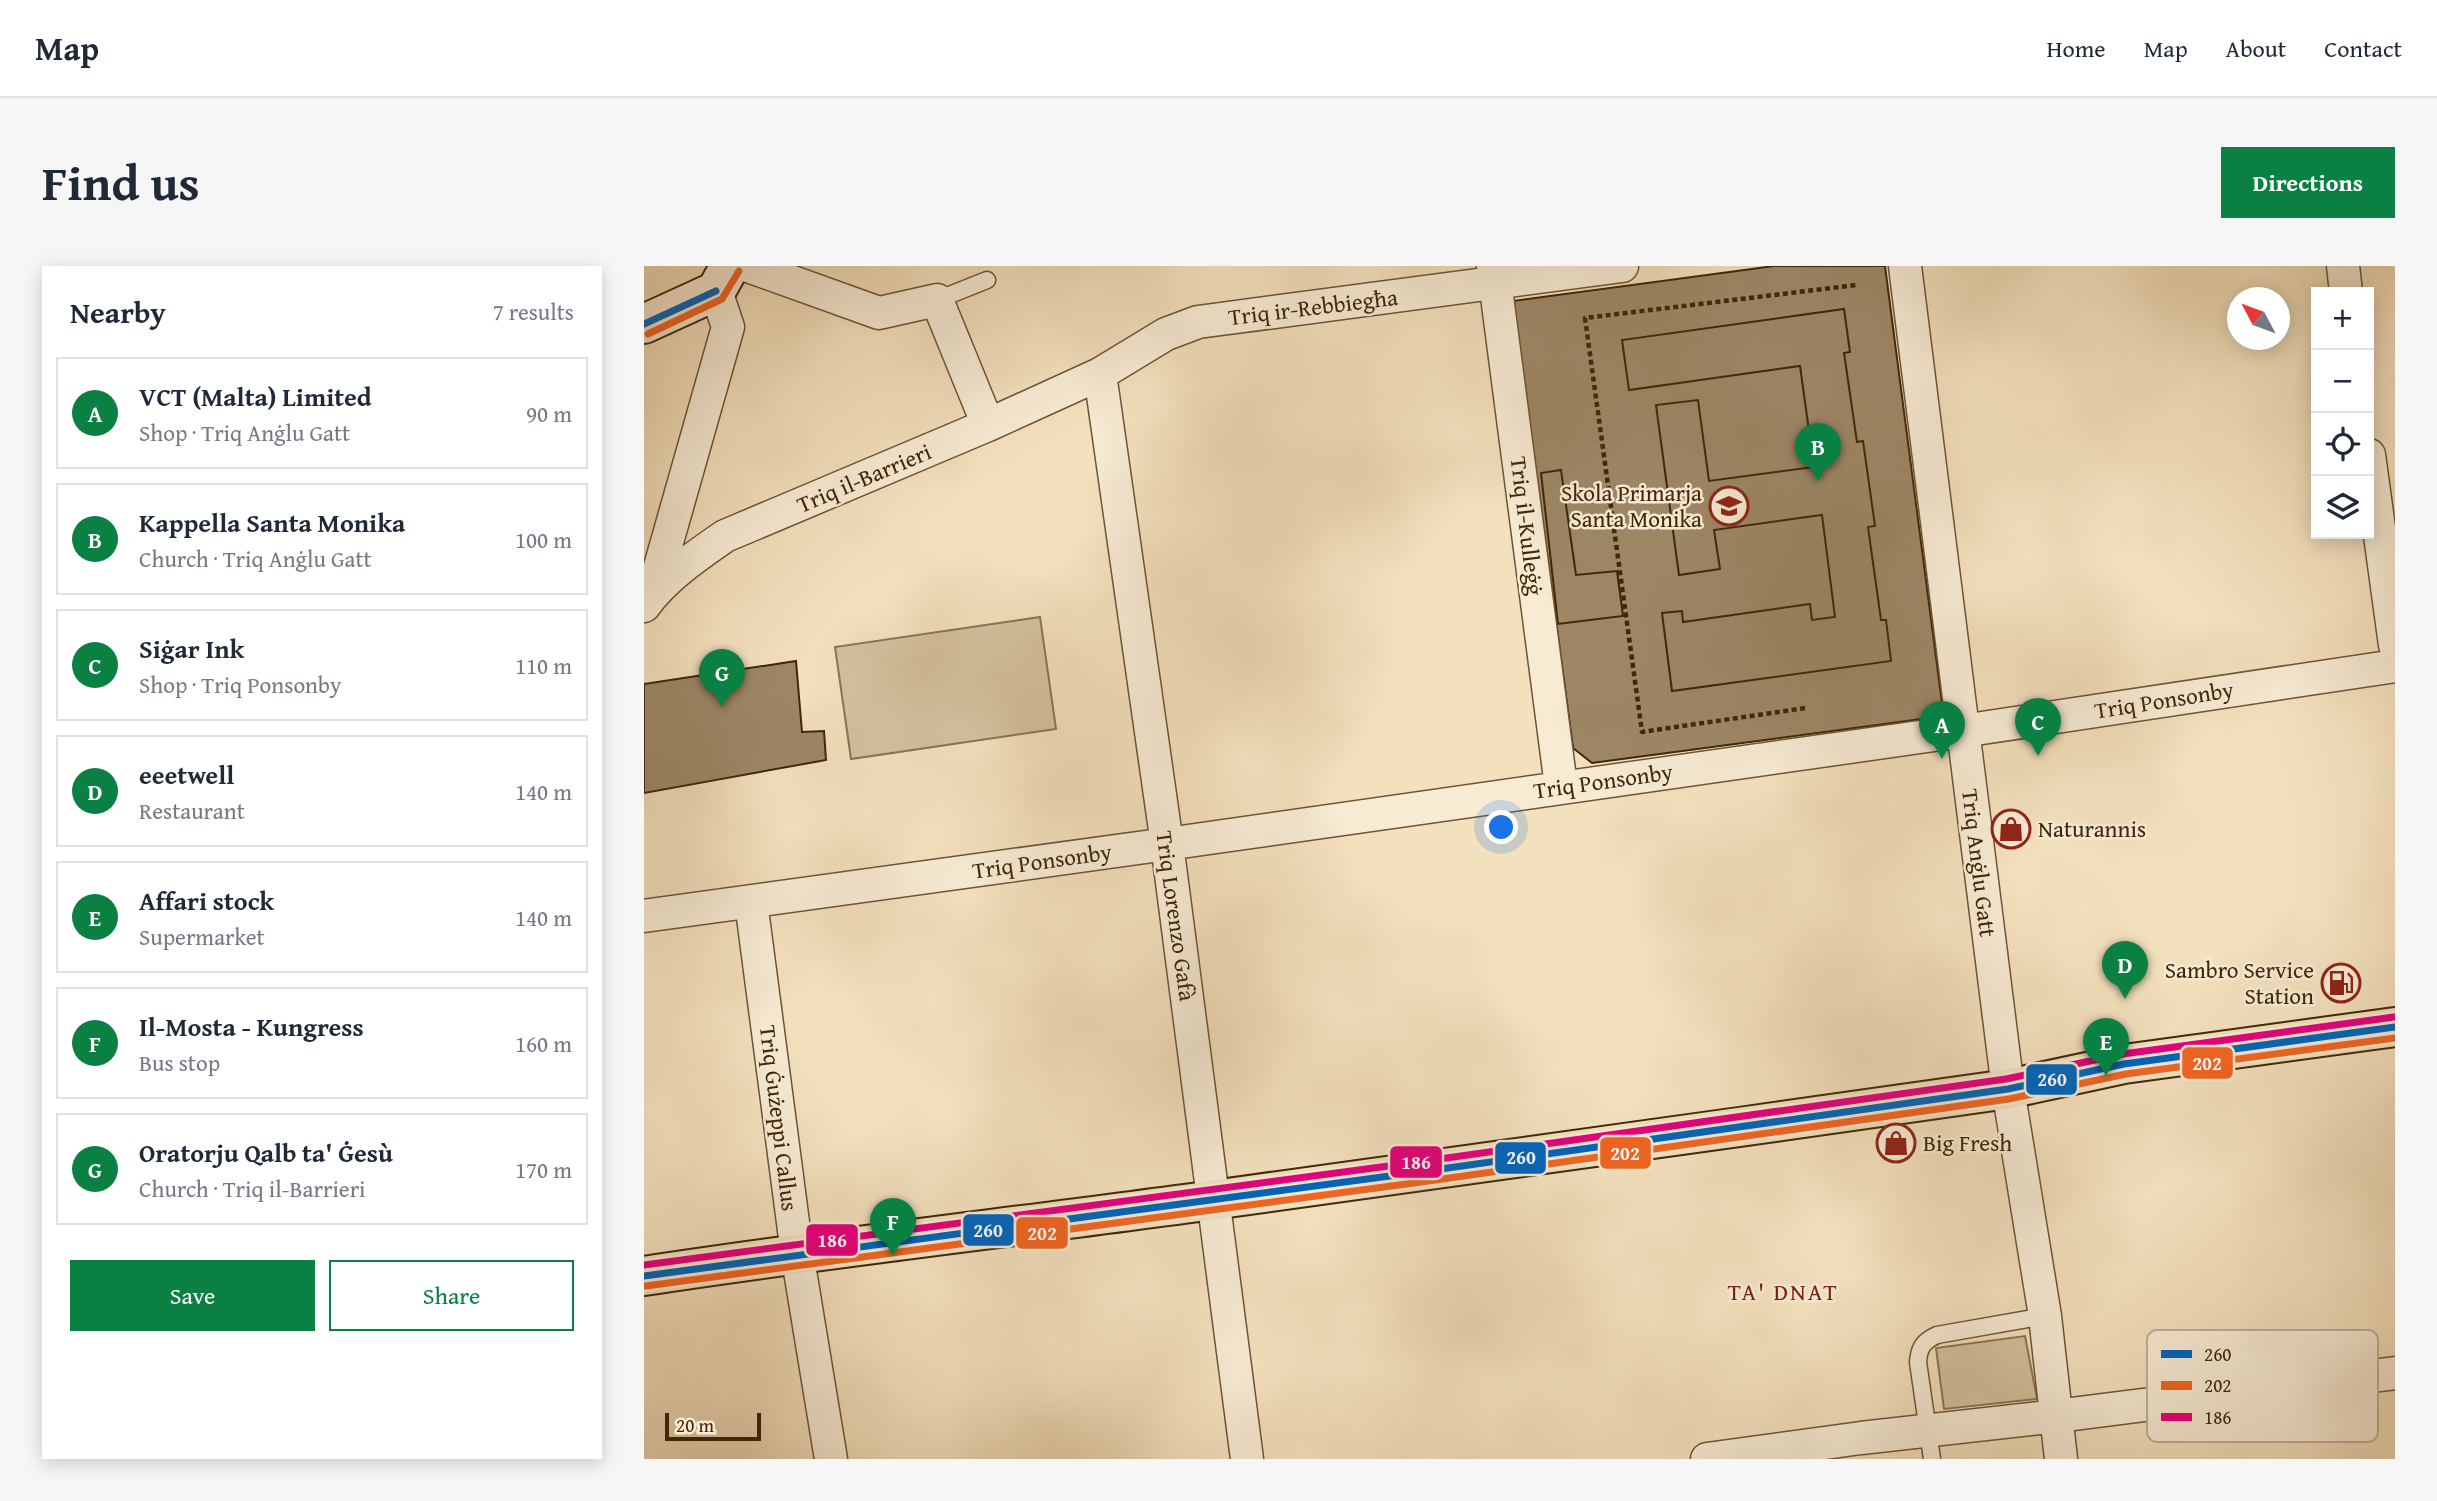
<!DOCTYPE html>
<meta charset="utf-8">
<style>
body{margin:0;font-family:"Gentium Book Plus",serif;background:#f6f6f7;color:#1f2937}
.controls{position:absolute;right:21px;top:21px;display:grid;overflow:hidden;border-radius:0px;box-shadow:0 4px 18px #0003}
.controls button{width:63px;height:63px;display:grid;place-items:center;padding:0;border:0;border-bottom:2px solid #e0e1e3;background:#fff;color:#1f2937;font:35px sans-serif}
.compass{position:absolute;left:1583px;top:21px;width:63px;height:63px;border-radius:50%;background:#fff;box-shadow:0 4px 18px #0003;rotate:311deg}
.scale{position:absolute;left:21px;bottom:18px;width:96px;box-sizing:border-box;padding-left:7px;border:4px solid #3f2707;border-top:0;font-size:19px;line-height:24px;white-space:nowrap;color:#3f2707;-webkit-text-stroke:5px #f7ebd4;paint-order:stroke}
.you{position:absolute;left:858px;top:562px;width:24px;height:24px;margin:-18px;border:5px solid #fff;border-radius:50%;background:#1a73e8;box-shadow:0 0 0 10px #1a73e833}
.badge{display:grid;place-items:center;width:46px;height:46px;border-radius:50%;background:#0b8043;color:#fff;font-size:23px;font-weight:700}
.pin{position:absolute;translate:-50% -58px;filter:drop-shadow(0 2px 4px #0008)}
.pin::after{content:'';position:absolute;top:37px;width:24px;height:21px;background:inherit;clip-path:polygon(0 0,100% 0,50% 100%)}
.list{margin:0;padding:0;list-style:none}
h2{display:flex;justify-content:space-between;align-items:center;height:91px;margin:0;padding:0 28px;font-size:30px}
h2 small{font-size:23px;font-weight:400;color:#747a83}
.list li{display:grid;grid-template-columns:46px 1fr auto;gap:21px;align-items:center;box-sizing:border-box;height:112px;margin:0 14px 14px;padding:0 14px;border:2px solid #e0e1e3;border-radius:0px}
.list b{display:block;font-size:26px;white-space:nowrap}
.list p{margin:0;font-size:23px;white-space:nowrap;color:#747a83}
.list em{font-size:23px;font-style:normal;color:#747a83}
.actions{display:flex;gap:14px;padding:21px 28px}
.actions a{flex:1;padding:16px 0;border:2px solid #0b8043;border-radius:0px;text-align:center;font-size:24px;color:#0b8043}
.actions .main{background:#0b8043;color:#fff}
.icon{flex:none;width:38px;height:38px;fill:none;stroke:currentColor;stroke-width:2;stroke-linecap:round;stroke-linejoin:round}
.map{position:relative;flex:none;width:1751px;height:1193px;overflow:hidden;border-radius:0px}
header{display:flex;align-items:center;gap:42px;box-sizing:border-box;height:98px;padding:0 35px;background:#fff;border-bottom:2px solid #e0e1e3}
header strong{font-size:33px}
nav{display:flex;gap:38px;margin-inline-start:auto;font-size:24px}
.intro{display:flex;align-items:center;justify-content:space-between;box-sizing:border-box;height:168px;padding:0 42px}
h1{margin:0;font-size:49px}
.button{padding:18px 32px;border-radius:0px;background:#0b8043;color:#fff;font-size:24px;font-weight:700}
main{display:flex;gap:42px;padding:0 42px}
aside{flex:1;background:#fff;border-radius:0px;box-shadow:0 4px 18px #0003}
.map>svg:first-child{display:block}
.green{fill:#d4c19e;stroke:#8a7452;stroke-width:2}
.building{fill:#9d8766;stroke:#3f2707;stroke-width:2}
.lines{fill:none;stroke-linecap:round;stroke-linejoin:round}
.lane-casing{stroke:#6c5534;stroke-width:19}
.street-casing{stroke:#6c5534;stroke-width:35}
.secondary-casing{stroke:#3f2707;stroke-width:42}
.primary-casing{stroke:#3f2707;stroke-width:42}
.path{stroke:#3f2707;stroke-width:4.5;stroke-dasharray:5 3.5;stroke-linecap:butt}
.lane{stroke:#f7ebd4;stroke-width:16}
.street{stroke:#f7ebd4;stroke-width:32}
.secondary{stroke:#f7ebd4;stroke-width:38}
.primary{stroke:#f3e0bd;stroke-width:38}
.bus-1-casing{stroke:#f7ebd4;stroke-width:12}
.bus-2-casing{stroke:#f7ebd4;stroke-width:12}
.bus-3-casing{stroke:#f7ebd4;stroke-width:12}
.bus-1{stroke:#0065bd;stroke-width:7}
.bus-2{stroke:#f26522;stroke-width:7}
.bus-3{stroke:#e5007d;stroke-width:7}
.labels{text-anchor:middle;stroke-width:5;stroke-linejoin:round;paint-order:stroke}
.street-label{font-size:23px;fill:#3f2707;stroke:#f7ebd4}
.poi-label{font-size:23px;fill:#3f2707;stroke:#f7ebd4;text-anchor:end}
.neighbourhood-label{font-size:24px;letter-spacing:2px;fill:#7a1f14;stroke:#f7ebd4}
.key{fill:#f7ebd4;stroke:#c0b096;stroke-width:2}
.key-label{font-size:19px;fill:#3f2707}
.line-badge{stroke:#f7ebd4;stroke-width:2.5}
.badge-label{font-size:19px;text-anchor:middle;font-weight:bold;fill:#fff}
</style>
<header>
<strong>Map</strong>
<nav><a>Home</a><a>Map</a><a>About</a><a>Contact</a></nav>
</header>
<div class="intro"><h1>Find us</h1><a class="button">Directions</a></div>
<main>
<aside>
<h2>Nearby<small>7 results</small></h2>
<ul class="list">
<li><span class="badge">A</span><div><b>VCT (Malta) Limited</b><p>Shop · Triq Anġlu Gatt</p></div><em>90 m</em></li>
<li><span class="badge">B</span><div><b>Kappella Santa Monika</b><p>Church · Triq Anġlu Gatt</p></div><em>100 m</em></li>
<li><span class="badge">C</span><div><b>Siġar Ink</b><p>Shop · Triq Ponsonby</p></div><em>110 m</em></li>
<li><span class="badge">D</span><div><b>eeetwell</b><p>Restaurant</p></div><em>140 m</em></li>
<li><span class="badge">E</span><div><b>Affari stock</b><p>Supermarket</p></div><em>140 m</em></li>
<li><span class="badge">F</span><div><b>Il-Mosta - Kungress</b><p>Bus stop</p></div><em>160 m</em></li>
<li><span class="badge">G</span><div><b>Oratorju Qalb ta' Ġesù</b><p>Church · Triq il-Barrieri</p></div><em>170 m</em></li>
</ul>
<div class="actions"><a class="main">Save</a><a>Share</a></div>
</aside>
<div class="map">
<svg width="1751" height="1193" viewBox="0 0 1751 1193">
<rect width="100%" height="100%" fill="#f3e0bd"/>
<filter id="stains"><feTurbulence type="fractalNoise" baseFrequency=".00286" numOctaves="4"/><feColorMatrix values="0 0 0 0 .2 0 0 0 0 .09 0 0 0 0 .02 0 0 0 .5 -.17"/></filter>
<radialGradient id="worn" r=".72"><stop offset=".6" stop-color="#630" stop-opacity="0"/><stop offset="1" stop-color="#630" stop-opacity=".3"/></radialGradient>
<!-- green -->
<path class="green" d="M 396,351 L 412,463 L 207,493 L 191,381 Z
M 1381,1070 L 1393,1133 L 1300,1143 L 1292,1082 Z"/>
<!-- building -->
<path class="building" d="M 1130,0 L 1241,0 L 1299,445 L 1285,452 L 948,497 L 929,482 L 869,35 Z
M 1200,43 L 1206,86 L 1200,87 L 1213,176 L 1219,175 L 1231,260 L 1224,261 L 1237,354 L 1242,354 L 1247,395 L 1028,425 L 1018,347 L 1038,345 L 1039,356 L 1166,338 L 1168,354 L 1191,351 L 1178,249 L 1070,264 L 1076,303 L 1035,309 L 1012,139 L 1054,134 L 1065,215 L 1170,201 L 1156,100 L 985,124 L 978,74 Z
M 917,204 L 932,309 L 973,305 L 979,350 L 914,358 L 897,207 Z
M 152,395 L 158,466 L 180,465 L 182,494 L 0,527 L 0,418 Z"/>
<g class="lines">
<defs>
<path id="lane" d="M 293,34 L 343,14
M 1288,1193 L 1274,1096 C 1275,1081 1280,1075 1293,1069 L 1401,1050"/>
<path id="street" d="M 104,0 L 235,47 L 293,34 L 344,159
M 849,0 L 917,520
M 1261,0 L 1364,823 L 1401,1050 L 1417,1193
M 1699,0 L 1702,26
M 456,108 L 523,578 L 603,1193
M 1725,189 L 1751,379
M 8,329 L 84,61 L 72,25
M 0,340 C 20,312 52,290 81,270 L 344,159 L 456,108 L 522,68 L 554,56 L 978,0
M 107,636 L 153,987 L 187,1193
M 0,650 L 523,578 L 1318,465 L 1751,400
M 1063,1193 L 1217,1172 L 1413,1150 L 1751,1107"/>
<path id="secondary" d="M 0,58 L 72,25 L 86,0"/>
<path id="primary" d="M 0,1010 C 189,981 380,960 569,934 C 835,899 1099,860 1364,823 L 1480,798 L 1751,761"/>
</defs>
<!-- lane casing -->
<use href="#lane" class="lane-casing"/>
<!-- street casing -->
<use href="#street" class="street-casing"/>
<!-- secondary casing -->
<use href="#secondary" class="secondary-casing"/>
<!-- primary casing -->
<use href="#primary" class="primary-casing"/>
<!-- path -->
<path class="path" d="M 1161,442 L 998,466 L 941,52 L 1212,19"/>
<!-- lane -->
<use href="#lane" class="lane"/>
<!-- street -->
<use href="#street" class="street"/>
<!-- secondary -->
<use href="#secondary" class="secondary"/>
<!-- primary -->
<use href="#primary" class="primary"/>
<defs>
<path id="bus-1" d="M 0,58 L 72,25
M 0,1010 L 768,907 L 1364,823 L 1480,798 L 1751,761"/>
<path id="bus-2" d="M 4,68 L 78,33 L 95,5
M 2,1020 L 770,917 L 1365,833 L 1482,808 L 1751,772"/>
<path id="bus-3" d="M 0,999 L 767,897 L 1362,813 L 1479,788 L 1750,751"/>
</defs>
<!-- bus-1 casing -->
<use href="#bus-1" class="bus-1-casing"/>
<!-- bus-2 casing -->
<use href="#bus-2" class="bus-2-casing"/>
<!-- bus-3 casing -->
<use href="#bus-3" class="bus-3-casing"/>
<!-- bus-1 -->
<use href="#bus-1" class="bus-1"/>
<!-- bus-2 -->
<use href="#bus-2" class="bus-2"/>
<!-- bus-3 -->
<use href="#bus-3" class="bus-3"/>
</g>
<!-- icons -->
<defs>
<symbol id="school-ring" viewBox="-11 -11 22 22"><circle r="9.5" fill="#f7ebd4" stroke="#8f2418" stroke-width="1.5"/><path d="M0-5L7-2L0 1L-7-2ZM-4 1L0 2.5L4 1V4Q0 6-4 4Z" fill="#8f2418"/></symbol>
<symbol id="shop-ring" viewBox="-11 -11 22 22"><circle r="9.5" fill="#f7ebd4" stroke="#8f2418" stroke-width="1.5"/><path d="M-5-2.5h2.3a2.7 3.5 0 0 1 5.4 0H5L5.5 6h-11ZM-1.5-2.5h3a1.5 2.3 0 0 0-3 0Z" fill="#8f2418"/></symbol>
<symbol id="fuel-ring" viewBox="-11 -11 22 22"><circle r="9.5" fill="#f7ebd4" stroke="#8f2418" stroke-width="1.5"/><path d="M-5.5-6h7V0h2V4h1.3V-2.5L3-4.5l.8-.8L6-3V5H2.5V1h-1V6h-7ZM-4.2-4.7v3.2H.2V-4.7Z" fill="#8f2418"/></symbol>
</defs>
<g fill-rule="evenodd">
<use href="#school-ring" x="1063" y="218" width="44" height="44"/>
<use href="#shop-ring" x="1345" y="541" width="44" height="44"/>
<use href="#fuel-ring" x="1675" y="695" width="44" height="44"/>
<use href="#shop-ring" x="1230" y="855" width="44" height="44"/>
</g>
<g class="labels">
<!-- street labels -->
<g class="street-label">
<text transform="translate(669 41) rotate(-7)" y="8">Triq ir-Rebbiegħa</text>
<text transform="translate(220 212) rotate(-23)" y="8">Triq il-Barrieri</text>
<text transform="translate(883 260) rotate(83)" y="8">Triq il-Kulleġġ</text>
<text transform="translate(1520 434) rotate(-9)" y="8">Triq Ponsonby</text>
<text transform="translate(959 515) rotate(-8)" y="8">Triq Ponsonby</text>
<text transform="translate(398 595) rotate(-8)" y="8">Triq Ponsonby</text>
<text transform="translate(1335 597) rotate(83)" y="8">Triq Anġlu Gatt</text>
<text transform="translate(532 650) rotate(82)" y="8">Triq Lorenzo Gafà</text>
<text transform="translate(135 852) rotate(83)" y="8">Triq Ġużeppi Callus</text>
</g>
<!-- poi labels -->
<g class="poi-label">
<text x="1058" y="235">Skola Primarja<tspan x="1058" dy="26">Santa Monika</tspan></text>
<text x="1394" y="571" text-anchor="start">Naturannis</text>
<text x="1670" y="712">Sambro Service<tspan x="1670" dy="26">Station</tspan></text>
<text x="1279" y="885" text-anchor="start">Big Fresh</text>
</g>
<!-- neighbourhood labels -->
<g class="neighbourhood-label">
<text x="1139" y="1034">TA' DNAT</text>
</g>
</g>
<!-- legend -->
<rect x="1503" y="1064" width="231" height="112" rx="10" class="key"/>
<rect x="1517" y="1084" width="31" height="8" fill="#0065bd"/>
<rect x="1517" y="1115" width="31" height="9" fill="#f26522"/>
<rect x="1517" y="1147" width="31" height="8" fill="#e5007d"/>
<g class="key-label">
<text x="1560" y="1095">260</text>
<text x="1560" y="1126">202</text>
<text x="1560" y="1158">186</text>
</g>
<g class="line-badge">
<rect x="1537" y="780" width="53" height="34" rx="7" fill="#f26522"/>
<rect x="1381" y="797" width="53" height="33" rx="7" fill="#0065bd"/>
<rect x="955" y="870" width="53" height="34" rx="7" fill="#f26522"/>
<rect x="850" y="875" width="53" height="34" rx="7" fill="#0065bd"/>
<rect x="745" y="879" width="54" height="34" rx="7" fill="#e5007d"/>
<rect x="318" y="947" width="53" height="34" rx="7" fill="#0065bd"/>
<rect x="371" y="950" width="54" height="34" rx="7" fill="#f26522"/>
<rect x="161" y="957" width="54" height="34" rx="7" fill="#e5007d"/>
</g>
<g class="badge-label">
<text x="1563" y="804">202</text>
<text x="1408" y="820">260</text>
<text x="981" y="894">202</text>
<text x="877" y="898">260</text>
<text x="772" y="903">186</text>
<text x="344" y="971">260</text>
<text x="398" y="974">202</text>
<text x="188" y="981">186</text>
</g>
<rect width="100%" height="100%" filter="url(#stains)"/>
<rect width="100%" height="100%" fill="url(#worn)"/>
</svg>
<div class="controls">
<button>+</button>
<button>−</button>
<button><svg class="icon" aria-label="locate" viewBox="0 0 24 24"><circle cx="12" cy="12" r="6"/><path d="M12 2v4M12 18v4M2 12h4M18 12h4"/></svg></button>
<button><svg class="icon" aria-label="layers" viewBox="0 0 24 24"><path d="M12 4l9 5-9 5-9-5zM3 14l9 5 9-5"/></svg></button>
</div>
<svg class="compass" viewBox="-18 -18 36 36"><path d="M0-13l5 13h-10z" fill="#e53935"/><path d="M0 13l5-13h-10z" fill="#747a83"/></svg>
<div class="scale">20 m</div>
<div class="you"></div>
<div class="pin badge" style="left:1298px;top:493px">A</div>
<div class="pin badge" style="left:1174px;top:215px">B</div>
<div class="pin badge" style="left:1394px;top:490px">C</div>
<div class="pin badge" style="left:1481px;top:733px">D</div>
<div class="pin badge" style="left:1462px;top:810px">E</div>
<div class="pin badge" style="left:249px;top:990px">F</div>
<div class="pin badge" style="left:78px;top:441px">G</div>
</div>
</main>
